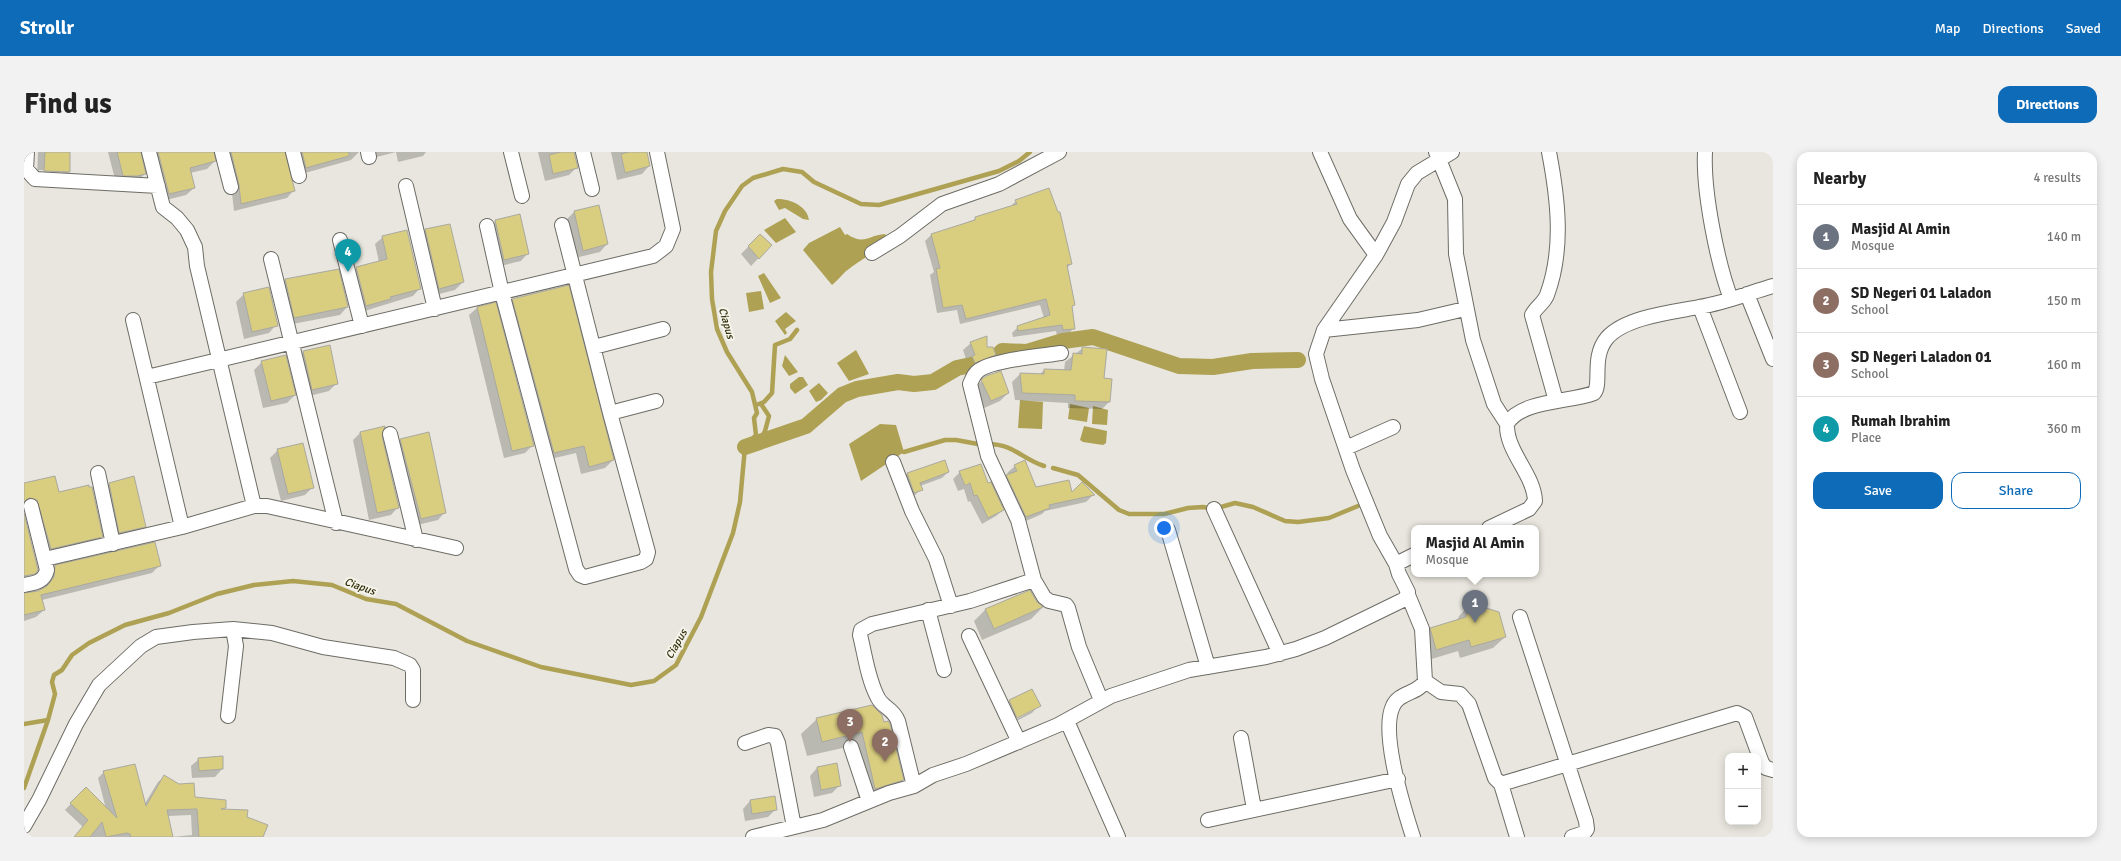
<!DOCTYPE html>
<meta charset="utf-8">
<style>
body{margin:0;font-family:Signika,sans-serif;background:#f2f2f2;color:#222}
.controls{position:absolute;right:12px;bottom:12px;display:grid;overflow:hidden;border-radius:8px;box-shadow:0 2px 10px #0003}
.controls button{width:36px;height:36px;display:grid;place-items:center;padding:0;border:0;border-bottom:1px solid #e0e0e0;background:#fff;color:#222;font:20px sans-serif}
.you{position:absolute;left:1140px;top:376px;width:14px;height:14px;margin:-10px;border:3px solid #fff;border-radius:50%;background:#1a73e8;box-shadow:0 0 0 6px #1a73e833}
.badge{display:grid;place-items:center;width:26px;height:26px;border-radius:50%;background:#0d6bb8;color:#fff;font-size:13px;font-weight:700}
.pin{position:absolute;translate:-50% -33px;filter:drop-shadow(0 1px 2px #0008)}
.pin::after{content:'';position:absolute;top:21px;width:14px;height:12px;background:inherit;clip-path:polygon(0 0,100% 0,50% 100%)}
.popup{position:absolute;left:1387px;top:373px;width:128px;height:52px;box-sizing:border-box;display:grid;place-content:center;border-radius:8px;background:#fff;filter:drop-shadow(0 1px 3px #0005);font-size:13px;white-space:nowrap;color:#767676}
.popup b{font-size:15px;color:#222}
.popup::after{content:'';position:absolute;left:50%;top:100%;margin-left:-8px;border:8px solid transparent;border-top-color:#fff}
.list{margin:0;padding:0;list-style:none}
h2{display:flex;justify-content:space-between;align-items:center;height:52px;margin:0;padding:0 16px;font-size:17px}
h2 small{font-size:13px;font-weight:400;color:#767676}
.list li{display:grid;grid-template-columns:26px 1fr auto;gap:12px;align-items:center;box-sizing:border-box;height:64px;padding:0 16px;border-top:1px solid #e0e0e0}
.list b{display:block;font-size:15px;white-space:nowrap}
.list p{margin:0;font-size:13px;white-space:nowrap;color:#767676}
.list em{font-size:13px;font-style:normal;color:#767676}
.actions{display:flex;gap:8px;padding:12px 16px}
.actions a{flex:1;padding:9px 0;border:1px solid #0d6bb8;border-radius:12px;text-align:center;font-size:14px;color:#0d6bb8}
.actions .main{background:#0d6bb8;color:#fff}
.map{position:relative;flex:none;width:1749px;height:685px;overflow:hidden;border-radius:12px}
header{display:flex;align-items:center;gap:24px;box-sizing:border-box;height:56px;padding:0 20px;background:#0d6bb8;color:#fff}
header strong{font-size:19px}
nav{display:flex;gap:22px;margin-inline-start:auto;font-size:14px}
.intro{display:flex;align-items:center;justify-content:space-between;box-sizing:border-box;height:96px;padding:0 24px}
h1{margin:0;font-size:28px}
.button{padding:10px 18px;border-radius:12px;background:#0d6bb8;color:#fff;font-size:14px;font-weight:700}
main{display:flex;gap:24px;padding:0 24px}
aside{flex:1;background:#fff;border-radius:12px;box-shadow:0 2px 10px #0003}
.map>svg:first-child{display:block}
.water{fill:#aea154}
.shadow{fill:#0003;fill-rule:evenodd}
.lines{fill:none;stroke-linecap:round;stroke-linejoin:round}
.stream{stroke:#aea154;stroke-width:4.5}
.canal{stroke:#aea154;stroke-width:16}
.building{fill:#d9cd7f;stroke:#aaa9a1}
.minor-casing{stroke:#6d6c65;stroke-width:16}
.minor{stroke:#fff;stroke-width:14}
.labels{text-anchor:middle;stroke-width:4;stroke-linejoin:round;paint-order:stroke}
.water-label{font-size:11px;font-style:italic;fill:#322d0a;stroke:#f5f4eb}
</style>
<header>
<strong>Strollr</strong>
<nav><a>Map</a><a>Directions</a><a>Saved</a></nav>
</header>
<div class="intro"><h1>Find us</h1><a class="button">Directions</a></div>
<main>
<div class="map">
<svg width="1749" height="685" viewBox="0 0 1749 685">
<rect width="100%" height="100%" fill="#e8e6de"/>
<!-- water -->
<path class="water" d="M 753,47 C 767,47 783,54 785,68 L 779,67 L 761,56 L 755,58 L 750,49 Z
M 761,66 L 772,80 L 752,91 L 740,78 Z
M 816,75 L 821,83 L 823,82 C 841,94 844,83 861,82 L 862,84 C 854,101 835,108 821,120 C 817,124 813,129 808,133 L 779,98 L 785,91 Z
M 740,121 L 757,146 L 746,151 L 734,124 Z
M 737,139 L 740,157 L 725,160 L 722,141 Z
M 762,160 L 772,169 L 761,177 L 763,181 L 761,183 L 751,169 Z
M 832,198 L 845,222 L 825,229 L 813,211 Z
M 761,203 L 774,220 L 765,224 L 758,214 Z
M 775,225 L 779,225 L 784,233 L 771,242 L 766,236 L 766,232 Z
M 795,231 L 804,241 L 797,248 L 792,250 L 785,239 Z
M 996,248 L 1019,250 L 1018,277 L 994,276 Z
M 1046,252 L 1065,256 L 1063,270 L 1044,267 Z
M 1069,254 L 1084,258 L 1083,273 L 1068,272 Z
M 856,272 L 872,273 L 880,300 L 837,329 L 825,292 Z
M 1060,274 L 1083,279 L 1082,291 L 1079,293 L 1059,290 L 1056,288 Z"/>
<!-- shadow -->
<path class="shadow" d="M 14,0 L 45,0 L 45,20 L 37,28 L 13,26 ZM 15,18 L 39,19 L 39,21 L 15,20 Z
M 84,0 L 116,0 L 121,22 L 113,29 L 92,31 Z
M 118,0 L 189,0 L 191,9 L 183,17 L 166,21 L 170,36 L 162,43 L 138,49 Z
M 194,0 L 260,0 L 270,38 L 263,46 L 210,59 L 208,41 Z
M 261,0 L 335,0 L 327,8 L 274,23 L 268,2 Z
M 338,0 L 372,0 L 345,7 Z
M 372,0 L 402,0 L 399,4 L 374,10 Z
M 514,0 L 549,0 L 553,15 L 545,23 L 521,29 Z
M 587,0 L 622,0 L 625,14 L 618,22 L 593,28 Z
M 992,49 L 1047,112 L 1043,116 L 1050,153 L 1047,155 L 1050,176 L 1044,182 L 1033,184 L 1032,179 L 989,185 L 988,181 L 994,175 L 1020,166 L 1016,153 L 936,172 L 933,158 L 913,161 L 906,123 L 910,120 L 901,89 L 907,83 L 986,55 Z
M 550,60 L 583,92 L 576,100 L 551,106 L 543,67 Z
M 471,69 L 504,101 L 497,109 L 472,115 L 464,77 Z
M 402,78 L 439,130 L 431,138 L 407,144 L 394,86 Z
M 736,83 L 747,93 L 727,114 L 717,102 Z
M 359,85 L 396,136 L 389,144 L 334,161 L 325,124 L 332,116 L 355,110 L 351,92 Z
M 314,118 L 323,155 L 316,163 L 263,173 L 254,136 L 261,128 Z
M 220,142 L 252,173 L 245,181 L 220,187 L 212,150 Z
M 489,148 L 589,308 L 581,316 L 557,322 L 552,301 L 522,308 L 481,156 Z
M 471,152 L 509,293 L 501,301 L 480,306 L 445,163 L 453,156 Z
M 947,191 L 962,196 L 971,202 L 963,210 L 943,218 L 941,213 L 943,210 L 939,198 Z
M 305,194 L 313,231 L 305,239 L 281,245 L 271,208 L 279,200 Z
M 1059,196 L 1079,227 L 1085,250 L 1078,257 L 1044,256 L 1044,251 L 991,248 L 988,230 L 996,222 L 1015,223 L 1020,218 L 1040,219 L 1041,210 Z
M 238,210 L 271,243 L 263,251 L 239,256 L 230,218 Z
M 958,229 L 984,241 L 976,249 L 960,256 L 950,236 Z
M 336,281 L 357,284 L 374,355 L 367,363 L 345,368 L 329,288 Z
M 376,288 L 421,360 L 414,368 L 389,374 L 369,295 Z
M 254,298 L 289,335 L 281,343 L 257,349 L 246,306 Z
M 920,309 L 924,320 L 918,326 L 896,334 L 897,337 L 891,343 L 884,346 L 877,328 L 883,322 Z
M 991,314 L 1012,336 L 1047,342 L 1058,332 L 1069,343 L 1062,350 L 1021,359 L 1018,362 L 995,372 L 976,331 L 985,323 L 983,321 Z
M 936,320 L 963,332 L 979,358 L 972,364 L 958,372 L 946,349 L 944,350 L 940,337 L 934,339 L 929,327 Z
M 0,331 L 35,341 L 78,384 L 70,392 L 19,404 L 0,353 Z
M 85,332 L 121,374 L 114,382 L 88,388 L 78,339 Z
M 0,365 L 10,421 L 0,430 Z
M 136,413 L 128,421 L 18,448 L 20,458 L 12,465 L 0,469 L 0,442 L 14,440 L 21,435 L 24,429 L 23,422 L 31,414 Z
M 1012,450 L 1018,456 L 1007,467 L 958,488 L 950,469 L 961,458 Z
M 1446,452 L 1481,485 L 1469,496 L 1436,506 L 1434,499 L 1401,509 L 1395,488 L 1407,477 L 1433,469 L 1435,464 Z
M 1007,538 L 1015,553 L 1008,561 L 985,573 L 978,557 L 985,549 ZM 1008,557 L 1008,559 L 989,569 L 988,567 Z
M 848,554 L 879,628 L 864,643 L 836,652 L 823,595 L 783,604 L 777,582 L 793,567 Z
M 175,607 L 198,617 L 191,625 L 168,626 L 167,614 Z
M 812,612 L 816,633 L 808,641 L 790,645 L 786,624 L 793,616 Z
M 80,620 L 120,653 L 134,630 L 141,624 L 170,646 L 201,655 L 198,658 L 222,666 L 238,685 L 51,685 L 59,675 L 41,658 L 55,643 L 82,657 L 74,626 ZM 167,663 L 168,683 L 147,685 L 144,664 Z
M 726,649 L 752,657 L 744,665 L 721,669 L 719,657 Z"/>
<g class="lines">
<!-- stream -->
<path class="stream" d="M 732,253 L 740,250 L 748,241 L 751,193 L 766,187 L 773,178
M 736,289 L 741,279 L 745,264 L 737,252
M 964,292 C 989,292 997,306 1020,314
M 880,300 L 921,288 L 932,288 L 954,292
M 1029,316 L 1054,323 L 1095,358 L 1105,362 L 1140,362 L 1164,356 L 1179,355 L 1190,357 L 1211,351 L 1229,355 L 1261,369 L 1274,370 L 1305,366 L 1334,354
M 0,572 L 24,568
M 0,636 L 24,568 L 31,542 L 28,530 L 30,523 L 38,518 L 48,503 L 65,491 L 101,473 L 145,461 L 193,442 L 230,433 L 269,429 L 308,433 L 342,447 L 372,452 L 443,489 L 517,515 L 607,533 L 630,529 L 652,513 L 677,465 L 709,381 L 716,350 L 721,295 L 732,283 L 730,266 L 733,261 L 728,240 L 703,200 L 693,177 L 688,147 L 687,120 L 692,79 L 701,59 L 718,34 L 729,26 L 759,17 L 778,20 L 790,30 L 837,52 L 855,53 L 975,19 L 995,9 L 1006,0"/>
<!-- canal -->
<path class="canal" d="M 721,295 L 782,274 L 818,243 L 833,237 L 874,230 L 890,232 L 909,230 L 933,216 L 970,208 L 978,199 L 1003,200 L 1039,189 L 1069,185 L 1155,214 L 1189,215 L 1228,209 L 1274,208"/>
</g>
<!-- building -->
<path class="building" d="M 21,0 L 46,0 L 46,20 L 20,19 Z
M 93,0 L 117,0 L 122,22 L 113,24 L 99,24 Z
M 134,0 L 190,0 L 192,9 L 166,16 L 171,36 L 145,42 Z
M 207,0 L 261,0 L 271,39 L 217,52 L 215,33 Z
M 278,0 L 325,0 L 325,4 L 282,16 Z
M 537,0 L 550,0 L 554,16 L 529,22 L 525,3 Z
M 605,0 L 623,0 L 626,14 L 601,21 L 597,2 Z
M 1025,36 L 1034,60 L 1036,60 L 1048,112 L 1043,113 L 1051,153 L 1048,154 L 1051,177 L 1039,178 L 1038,173 L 994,179 L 993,174 L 1026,163 L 1022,147 L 942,167 L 938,153 L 919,156 L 912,117 L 916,116 L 907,82 L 951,68 L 951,65 L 993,52 L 991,48 Z
M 575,53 L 584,92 L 559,99 L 550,59 Z
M 496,62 L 505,102 L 480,108 L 471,68 Z
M 426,72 L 440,130 L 415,137 L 401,77 Z
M 383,78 L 397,137 L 366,145 L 367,147 L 342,154 L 332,115 L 363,107 L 358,84 Z
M 736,82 L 748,93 L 735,107 L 724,94 Z
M 315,117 L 324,155 L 270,166 L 261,127 Z
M 545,133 L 590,308 L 565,315 L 560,294 L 530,301 L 488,147 Z
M 245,135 L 254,174 L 228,180 L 219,141 Z
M 472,150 L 510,294 L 488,299 L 453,155 Z
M 963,184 L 963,195 L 969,195 L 972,203 L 951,211 L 948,204 L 951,203 L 946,190 Z
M 306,193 L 314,232 L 288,238 L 279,199 Z
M 1058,195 L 1083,197 L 1080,226 L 1088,227 L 1086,250 L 1051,249 L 1051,243 L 998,241 L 996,221 L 1020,222 L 1020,217 L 1047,218 L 1049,201 L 1058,202 Z
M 262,203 L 272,243 L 247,249 L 237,209 Z
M 977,219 L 985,241 L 967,249 L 957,228 L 962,224 Z
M 361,274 L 358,284 L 375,356 L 353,361 L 336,280 Z
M 405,280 L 422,361 L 397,367 L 376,287 Z
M 279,291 L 290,336 L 264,342 L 253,297 Z
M 921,308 L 925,320 L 896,331 L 899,338 L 890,341 L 883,321 Z
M 1001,308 L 1012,335 L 1045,328 L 1048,340 L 1058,330 L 1071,343 L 1025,353 L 1026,356 L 1002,365 L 982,323 L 993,319 L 990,313 Z
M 957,312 L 964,331 L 967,330 L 980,358 L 964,366 L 953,343 L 950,344 L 946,331 L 941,334 L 935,319 Z
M 31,324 L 35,340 L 65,333 L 65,335 L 68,335 L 79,385 L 27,397 L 13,348 L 5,346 L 0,350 L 0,331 Z
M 110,324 L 122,375 L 95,381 L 85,331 Z
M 0,361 L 14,418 L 11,422 L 0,424 Z
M 131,390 L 137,414 L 17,443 L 21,458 L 0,463 L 0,441 L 14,439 L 23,434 L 30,425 L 31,413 Z
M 1006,438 L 1013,450 L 1019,455 L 970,477 L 961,457 Z
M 1446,451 L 1475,460 L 1482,485 L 1447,495 L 1445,488 L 1412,498 L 1406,476 L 1442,465 Z
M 1008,537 L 1017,554 L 993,566 L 985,548 Z
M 848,553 L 858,563 L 860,570 L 864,569 L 866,572 L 880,628 L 851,637 L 838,580 L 798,590 L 792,566 Z
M 199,604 L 199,617 L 175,619 L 174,606 Z
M 813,611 L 817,634 L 797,638 L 793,615 Z
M 111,612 L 122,654 L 140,623 L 155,632 L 170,631 L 171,645 L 202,648 L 202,656 L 197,657 L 224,658 L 223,665 L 244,673 L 239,685 L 175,685 L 173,657 L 143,658 L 149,685 L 107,685 L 106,682 L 103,681 L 82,685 L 78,670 L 66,685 L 50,685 L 64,668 L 46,651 L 62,635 L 93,666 L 79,619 Z
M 751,644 L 753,658 L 728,662 L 726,648 Z"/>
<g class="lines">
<defs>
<path id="minor" d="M 3,0 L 2,17 L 11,27 L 134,34
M 125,0 L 139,55 L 153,66 L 163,78 L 171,95 L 173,114 L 230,354
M 198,0 L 207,35
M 269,0 L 275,24
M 344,0 L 345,5
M 487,0 L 498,44
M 559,0 L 568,37
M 1296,0 L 1326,67 L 1352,103
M 1412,0 L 1431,47 L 1432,102 L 1449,188 L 1470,252 L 1483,272
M 1525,0 C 1534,47 1540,97 1523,143 C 1520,151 1512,155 1508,163 L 1532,249
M 1681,0 C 1679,39 1693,110 1707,147
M 382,34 L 411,157
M 463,74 L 478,141 L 552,417 L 556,423 L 561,425 L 617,410 L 622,407 L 624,400 L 586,261 L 538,73
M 316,88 L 338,174
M 848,101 L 876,84 L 918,52 L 975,32 L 1035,0
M 247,107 L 312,371
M 1723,142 L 1749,207
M 1676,155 L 1716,260
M 109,168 L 158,375
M 1300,178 L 1394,168 L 1441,157
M 570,195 L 639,177
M 1037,201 C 1019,204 962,208 952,221 C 949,224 948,228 946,232 L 964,304 L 994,368 L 1010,428 L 1020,445 L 1025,449 L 1042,453 L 1044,456 L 1055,495 L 1077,548
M 123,225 L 629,104 L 642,94 L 649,77 L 633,0
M 586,261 L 632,249
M 366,282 L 392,388
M 1322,296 L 1369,275
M 869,310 L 888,359 L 912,407 L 927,454
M 74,321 L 89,392
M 1190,357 L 1256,502
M 1465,376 L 1505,357 L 1511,349 C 1510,322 1482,300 1483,272 C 1496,248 1548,250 1570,241 C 1578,232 1567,205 1583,186 C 1601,165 1649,160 1675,155 C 1700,151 1725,141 1749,134
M 1144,378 L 1184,515
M 21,407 L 158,375 L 230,354 L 243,354 L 432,396
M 1372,412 L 1356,384 L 1329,318 L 1298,227 L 1292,202 L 1300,178 L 1352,103 L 1370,70 L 1384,32 L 1393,21 L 1428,0
M 0,433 C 11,431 20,430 23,418 L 7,354
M 1384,443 L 1398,477 L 1401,529 C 1394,542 1375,540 1369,554 C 1356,580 1380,657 1389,685
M 904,458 L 920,518
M 1496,465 L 1562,669 L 1563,677 L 1560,681 L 1548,685
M 945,484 L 995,590
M 1401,529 L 1417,540 L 1436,542 L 1445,552 L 1471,626 L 1477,632 L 1713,561 L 1721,565 L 1738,611 L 1742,616 L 1749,618
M 204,564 L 212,494 L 209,477
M 1043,569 L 1094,685
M 1217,586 L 1230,657
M 721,591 L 744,583 L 751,584 L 754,591 L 770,675
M 827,595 L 845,649
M 1477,632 L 1493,685
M 890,634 L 874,569 C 869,556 859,556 854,546 C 844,528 841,503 836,483 L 837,478 L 848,472 L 946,449 L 1010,428
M 1184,668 L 1374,627
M 0,674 L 15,648 L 52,572 L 75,533 L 117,494 L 132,485 L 169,480 L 209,477 L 248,481 L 299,495 L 370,506 L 386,513 L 389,518 L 389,548
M 729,685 L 799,668 L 865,641 L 890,634 L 909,623 L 942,612 L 1034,573 L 1087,544 L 1165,518 L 1242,505 L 1272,497 L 1301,486 L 1381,447 L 1384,440 L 1375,422 L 1372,412 L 1390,403"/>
</defs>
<!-- minor casing -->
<use href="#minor" class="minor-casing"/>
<!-- minor -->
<use href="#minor" class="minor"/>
</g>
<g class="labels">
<!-- water labels -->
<g class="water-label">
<text transform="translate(703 171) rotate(74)" y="4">Ciapus</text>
<text transform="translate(336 434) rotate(19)" y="4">Ciapus</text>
<text transform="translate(652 492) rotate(-60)" y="4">Ciapus</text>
</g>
</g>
</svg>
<div class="controls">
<button>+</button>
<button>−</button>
</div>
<div class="you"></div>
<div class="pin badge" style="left:1451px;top:471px;background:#6b7280">1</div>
<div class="popup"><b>Masjid Al Amin</b>Mosque</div>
<div class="pin badge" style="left:861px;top:610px;background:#8d6e63">2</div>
<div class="pin badge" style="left:826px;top:590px;background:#8d6e63">3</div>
<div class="pin badge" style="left:324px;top:120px;background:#0f9aa8">4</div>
</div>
<aside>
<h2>Nearby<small>4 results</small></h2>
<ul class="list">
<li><span class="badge" style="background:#6b7280">1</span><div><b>Masjid Al Amin</b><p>Mosque</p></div><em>140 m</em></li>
<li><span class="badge" style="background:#8d6e63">2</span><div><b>SD Negeri 01 Laladon</b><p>School</p></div><em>150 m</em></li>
<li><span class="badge" style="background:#8d6e63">3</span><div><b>SD Negeri Laladon 01</b><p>School</p></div><em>160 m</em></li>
<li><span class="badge" style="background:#0f9aa8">4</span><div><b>Rumah Ibrahim</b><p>Place</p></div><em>360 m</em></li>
</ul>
<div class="actions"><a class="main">Save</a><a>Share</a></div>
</aside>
</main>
